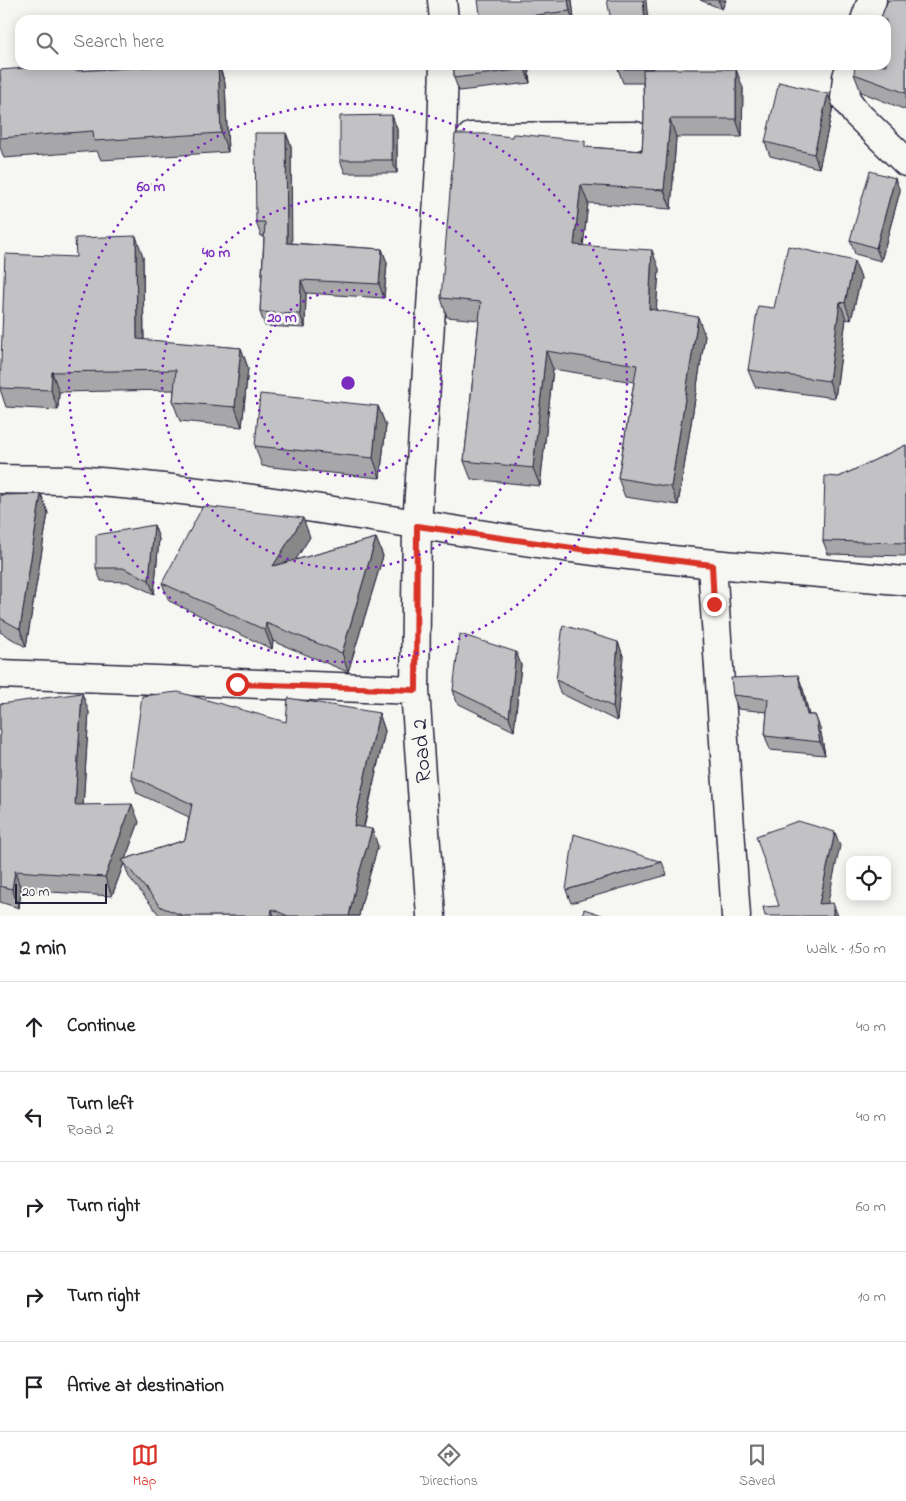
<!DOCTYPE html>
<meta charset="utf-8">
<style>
body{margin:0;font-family:"Indie Flower",sans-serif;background:#f2f2f2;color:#202124}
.controls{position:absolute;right:15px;bottom:15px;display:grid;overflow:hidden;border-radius:10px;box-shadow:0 2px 12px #0003}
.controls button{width:45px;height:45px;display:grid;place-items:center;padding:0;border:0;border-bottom:1px solid #e0e0e0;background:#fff;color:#202124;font:25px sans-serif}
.scale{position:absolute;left:15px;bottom:12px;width:92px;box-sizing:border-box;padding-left:5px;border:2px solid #22223b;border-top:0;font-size:14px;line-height:18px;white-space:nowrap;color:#22223b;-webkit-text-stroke:4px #f6f6f2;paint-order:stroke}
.stop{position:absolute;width:15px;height:15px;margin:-11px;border:4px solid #d93025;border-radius:50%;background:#fff}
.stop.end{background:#d93025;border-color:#fff;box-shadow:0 1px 5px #0008}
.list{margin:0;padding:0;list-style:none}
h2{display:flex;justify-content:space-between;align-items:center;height:65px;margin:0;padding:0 20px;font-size:21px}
h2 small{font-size:16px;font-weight:400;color:#757577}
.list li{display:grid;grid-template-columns:32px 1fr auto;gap:15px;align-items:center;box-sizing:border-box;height:90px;padding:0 20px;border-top:1px solid #e0e0e0}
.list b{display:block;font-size:19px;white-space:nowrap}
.list p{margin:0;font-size:16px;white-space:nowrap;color:#757577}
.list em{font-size:16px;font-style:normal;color:#757577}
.icon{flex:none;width:28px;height:28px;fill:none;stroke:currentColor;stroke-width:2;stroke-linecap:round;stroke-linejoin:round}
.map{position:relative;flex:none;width:906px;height:916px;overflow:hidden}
.search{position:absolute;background:#fff;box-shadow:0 2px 12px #0003;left:15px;right:15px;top:15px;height:55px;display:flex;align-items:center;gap:12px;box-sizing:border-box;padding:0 18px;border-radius:15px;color:#757577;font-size:19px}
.sheet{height:515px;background:#fff}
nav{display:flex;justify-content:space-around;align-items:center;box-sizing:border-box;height:70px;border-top:1px solid #e0e0e0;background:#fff;font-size:14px;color:#757577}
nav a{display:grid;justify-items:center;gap:2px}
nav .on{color:#d93025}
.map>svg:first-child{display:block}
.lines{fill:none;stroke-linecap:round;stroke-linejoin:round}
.minor-casing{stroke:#22223b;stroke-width:31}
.minor{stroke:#f6f6f2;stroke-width:28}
.wall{fill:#a7a7a9;stroke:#22223b}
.shaded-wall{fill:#888889;stroke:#22223b}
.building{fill:#c2c2c4;stroke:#22223b}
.route{stroke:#d93025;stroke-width:6}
.ring{fill:none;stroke:#7b2cbf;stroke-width:2.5;stroke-dasharray:2.5 5}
.labels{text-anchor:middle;stroke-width:5;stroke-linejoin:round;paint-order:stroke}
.street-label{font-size:22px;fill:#22223b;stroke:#f6f6f2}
.centre{fill:#7b2cbf;stroke:#f6f6f2;stroke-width:2.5}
.ring-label{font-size:15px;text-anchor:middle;font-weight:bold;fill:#7b2cbf;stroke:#f6f6f2;stroke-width:5;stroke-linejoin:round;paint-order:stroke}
</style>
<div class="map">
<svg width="906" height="916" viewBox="0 0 906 916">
<rect width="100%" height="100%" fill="#f6f6f2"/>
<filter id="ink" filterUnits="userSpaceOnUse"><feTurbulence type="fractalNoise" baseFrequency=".02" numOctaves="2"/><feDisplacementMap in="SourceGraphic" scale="10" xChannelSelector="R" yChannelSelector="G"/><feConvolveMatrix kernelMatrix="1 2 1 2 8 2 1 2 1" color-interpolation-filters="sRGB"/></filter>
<g filter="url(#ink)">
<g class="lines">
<defs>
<path id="minor" d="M 442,0 L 444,20
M 865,20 L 872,0
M 851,65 L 847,77 L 845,98 L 856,113 L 906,162
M 471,137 L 635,136
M 0,479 C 29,480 58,479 87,481 C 252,493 414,526 578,549 C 687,564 796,570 906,581
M 712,565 L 736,916
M 0,674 L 415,690
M 431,916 L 415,690 L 417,525 L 442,137 L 444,65"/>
</defs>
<!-- minor casing -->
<use href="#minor" class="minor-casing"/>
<!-- minor -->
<use href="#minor" class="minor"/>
</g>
<!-- wall -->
<path class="wall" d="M 572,0 L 574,20 L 481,20 Z
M 700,0 L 726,0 L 722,9 Z
M 906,0 L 906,110 L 861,92 L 854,74 Z
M 185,65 L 219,65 L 225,83 L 228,152 L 101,160 L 97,151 L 4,158 L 0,147 L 0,87 L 76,71 Z
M 454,65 L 528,65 L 530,83 L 459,91 L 454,78 Z
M 618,65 L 654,65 L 654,69 L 743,88 L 742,137 L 676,137 L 671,209 L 588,203 L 583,246 L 659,269 L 656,311 L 705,336 L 678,505 L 625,497 L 618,478 L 634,382 L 553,369 L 540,486 L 471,479 L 464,461 L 479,320 L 447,317 L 441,298 L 588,147 L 642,151 L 644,118 L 643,83 L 623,83 L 618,69 Z
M 833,107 L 819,168 L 770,156 L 765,142 Z
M 397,129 L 397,173 L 345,173 L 340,160 Z
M 286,133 L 291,146 L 291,243 L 382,249 L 387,263 L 384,298 L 306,293 L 305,328 L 265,326 L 260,312 L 264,236 L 261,236 L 256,222 Z
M 900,191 L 881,261 L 855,254 L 850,240 Z
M 143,256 L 144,340 L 241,348 L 248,368 L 242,427 L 180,421 L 173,402 L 174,390 L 59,392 L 58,410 L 6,407 L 0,389 L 0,374 L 76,257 Z
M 854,261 L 861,278 L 851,320 L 846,319 L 835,398 L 755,387 L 748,370 L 774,308 Z
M 378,406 L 386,426 L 380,478 L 262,466 L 255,446 Z
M 906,445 L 906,556 L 828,554 L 823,541 L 839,477 Z
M 41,494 L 48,513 L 26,647 L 0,632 L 0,495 Z
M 154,525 L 159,539 L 154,594 L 128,582 L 101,581 L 96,568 Z
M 310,537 L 295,560 L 376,538 L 383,556 L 348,672 L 273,641 L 272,649 L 169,601 L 162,583 Z
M 618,642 L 623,656 L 617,721 L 560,693 L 556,680 Z
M 516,652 L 521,665 L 514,731 L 457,703 L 453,690 Z
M 803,689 L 809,715 L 815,715 L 820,728 L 825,755 L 770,750 L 765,736 L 767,712 L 738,709 L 733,695 Z
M 0,704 L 89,712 L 83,805 L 139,822 L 125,859 L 185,840 L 189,817 L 137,793 L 131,776 L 286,722 L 379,713 L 385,731 L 364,828 L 378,846 L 362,901 L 359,916 L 160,916 L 129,877 L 124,863 L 112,896 L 21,890 L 19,908 L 0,902 Z
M 662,862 L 667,875 L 571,903 L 566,890 Z"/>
<!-- shaded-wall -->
<path class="shaded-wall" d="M 568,0 L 572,0 L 574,20 L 573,20 L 570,11 Z
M 643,0 L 646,0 L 646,1 L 648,20 L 645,20 Z
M 718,0 L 726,0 L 722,9 Z
M 218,65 L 225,83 L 228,152 L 221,133 Z
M 524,65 L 528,65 L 530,83 L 525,69 Z
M 650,65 L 654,65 L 656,83 L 651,69 Z
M 736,69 L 743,88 L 742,137 L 736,119 Z
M 828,94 L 833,107 L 819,168 L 814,154 Z
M 392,115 L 397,129 L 397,173 L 392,160 Z
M 670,119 L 676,137 L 671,209 L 664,190 Z
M 286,133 L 291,146 L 292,257 L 287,243 Z
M 895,178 L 900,191 L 881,261 L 876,248 Z
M 581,185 L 588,203 L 581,264 L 574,245 Z
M 136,236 L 143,256 L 144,359 L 137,339 Z
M 382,249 L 387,263 L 384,298 L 379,284 Z
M 652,250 L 659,269 L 655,328 L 649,309 Z
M 854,261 L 861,278 L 851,320 L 845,303 Z
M 301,280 L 306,293 L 305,328 L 300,314 Z
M 840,302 L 846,319 L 835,398 L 829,381 Z
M 698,317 L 705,336 L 678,505 L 671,487 Z
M 241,348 L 248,368 L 242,427 L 235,407 Z
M 546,351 L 553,369 L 540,486 L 533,468 Z
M 52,372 L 59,392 L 58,410 L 51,390 Z
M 378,406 L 386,426 L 380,478 L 373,458 Z
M 41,494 L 48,513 L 26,647 L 20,629 Z
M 303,518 L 310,537 L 280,585 L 273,566 Z
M 154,525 L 159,539 L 154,594 L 149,580 Z
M 376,538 L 383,556 L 348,672 L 342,653 Z
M 266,623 L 273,641 L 272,649 L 265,630 Z
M 618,642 L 623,656 L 617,721 L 613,707 Z
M 516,652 L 521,665 L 514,731 L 509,717 Z
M 798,675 L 803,689 L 812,729 L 807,715 Z
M 82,693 L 89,712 L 82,823 L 75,805 Z
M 379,713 L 385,731 L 360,843 L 354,826 Z
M 815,715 L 820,728 L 825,755 L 820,742 Z
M 132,804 L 139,822 L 124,862 L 122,860 L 124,863 L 112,896 L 105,877 Z
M 372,829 L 378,846 L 362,901 L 359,916 L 349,916 L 356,884 Z
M 835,832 L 840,846 L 825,916 L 819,904 Z
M 15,871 L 21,890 L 19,908 L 12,889 Z
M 833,903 L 838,916 L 833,916 Z
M 272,909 L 274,916 L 271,916 Z"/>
<!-- building -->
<path class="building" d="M 478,0 L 568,0 L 570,11 L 519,17 L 519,20 L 481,20 Z
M 607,0 L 643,0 L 645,20 L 611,20 Z
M 888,0 L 906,0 L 906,93 L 854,74 L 855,65 L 886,65 L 886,20 L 880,20 Z
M 64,65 L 74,65 L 75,71 L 185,65 L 218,65 L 221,133 L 94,141 L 93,131 L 0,138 L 0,87 L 1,87 L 0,70 Z
M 454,65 L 524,65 L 525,69 L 454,78 Z
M 618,65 L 650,65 L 651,69 L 618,69 Z
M 643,69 L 736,69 L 736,119 L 670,119 L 664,190 L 581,185 L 574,245 L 652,250 L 649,309 L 698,317 L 671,487 L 618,478 L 637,365 L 546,351 L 533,468 L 464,461 L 481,302 L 441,298 L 455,134 L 485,134 L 512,137 L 513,134 L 516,134 L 585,141 L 585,147 L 642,151 L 644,118 Z
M 779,82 L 828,94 L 814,154 L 765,142 Z
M 392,115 L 392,160 L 340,160 L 340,116 Z
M 255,133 L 286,133 L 287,243 L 382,249 L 379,284 L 301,280 L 300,314 L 260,312 L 265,222 L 256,222 Z
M 870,171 L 895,178 L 876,248 L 850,240 Z
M 136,236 L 137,339 L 241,348 L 235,407 L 173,402 L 176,370 L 52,372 L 51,390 L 0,388 L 5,254 L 76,257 L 75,238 Z
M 788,246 L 854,261 L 845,303 L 840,302 L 829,381 L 748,370 L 758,306 L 774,308 Z
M 260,394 L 378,406 L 373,458 L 255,446 Z
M 906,445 L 906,543 L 823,541 L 825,476 L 839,477 Z
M 41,494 L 20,629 L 0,618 L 0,495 Z
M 203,506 L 303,518 L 273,566 L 376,538 L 342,653 L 266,623 L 265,630 L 162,583 Z
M 154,525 L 149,580 L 123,568 L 96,568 L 96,535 Z
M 563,625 L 618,642 L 613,707 L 556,680 Z
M 460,634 L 516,652 L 509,717 L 453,690 Z
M 798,675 L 807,715 L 815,715 L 820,742 L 765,736 L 768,699 L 733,695 L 731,678 Z
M 178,692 L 286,722 L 288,698 L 379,713 L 354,826 L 372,829 L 356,884 L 349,916 L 288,916 L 272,909 L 271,916 L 184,916 L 161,907 L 122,860 L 185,840 L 192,804 L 131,776 L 142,696 Z
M 82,693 L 75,805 L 132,804 L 105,877 L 15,871 L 12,889 L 0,886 L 0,704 Z
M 798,821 L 835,832 L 819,904 L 833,903 L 833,916 L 765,916 L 763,907 L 779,906 L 756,836 Z
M 574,834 L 662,862 L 566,890 Z
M 584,909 L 605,916 L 583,916 Z"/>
</g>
<g class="lines" filter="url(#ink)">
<!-- route -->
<path class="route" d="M 237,684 L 416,690 L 417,526 L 580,549 L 712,565 L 714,604"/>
</g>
<!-- distance rings -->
<g class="ring">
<circle cx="348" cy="383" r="93"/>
<circle cx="348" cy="383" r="186"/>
<circle cx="348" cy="383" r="279"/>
</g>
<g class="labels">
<!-- street labels -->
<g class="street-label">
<text transform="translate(420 751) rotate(-94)" y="8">Road 2</text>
</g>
</g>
<circle cx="348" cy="383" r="8" class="centre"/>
<g class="ring-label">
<text x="151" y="191">60 m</text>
<text x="216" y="257">40 m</text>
<text x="282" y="322">20 m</text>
</g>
</svg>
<div class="controls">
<button><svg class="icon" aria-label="locate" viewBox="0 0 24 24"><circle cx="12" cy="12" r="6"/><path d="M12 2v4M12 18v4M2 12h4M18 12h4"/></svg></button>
</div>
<div class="scale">20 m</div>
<div class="stop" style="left:237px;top:684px"></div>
<div class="stop end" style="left:714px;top:604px"></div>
<div class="search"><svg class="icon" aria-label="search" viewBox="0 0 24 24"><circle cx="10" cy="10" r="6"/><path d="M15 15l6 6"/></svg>Search here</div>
</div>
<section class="sheet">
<h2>2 min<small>Walk · 150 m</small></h2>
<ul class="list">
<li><svg class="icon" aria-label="ahead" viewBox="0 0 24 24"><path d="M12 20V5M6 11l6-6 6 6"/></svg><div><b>Continue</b></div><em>40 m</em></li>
<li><svg class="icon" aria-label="left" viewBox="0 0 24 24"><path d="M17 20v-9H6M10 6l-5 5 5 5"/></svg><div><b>Turn left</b><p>Road 2</p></div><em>40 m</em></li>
<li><svg class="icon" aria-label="right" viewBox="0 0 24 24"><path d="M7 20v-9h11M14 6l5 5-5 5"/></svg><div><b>Turn right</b></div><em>60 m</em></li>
<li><svg class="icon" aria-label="right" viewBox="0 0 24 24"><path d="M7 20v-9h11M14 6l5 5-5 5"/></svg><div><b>Turn right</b></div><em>10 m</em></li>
<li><svg class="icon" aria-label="arrive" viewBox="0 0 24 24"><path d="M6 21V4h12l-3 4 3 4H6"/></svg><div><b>Arrive at destination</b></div></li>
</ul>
</section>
<nav>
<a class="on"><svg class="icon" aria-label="map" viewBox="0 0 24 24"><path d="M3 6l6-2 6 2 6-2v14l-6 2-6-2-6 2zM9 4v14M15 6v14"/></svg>Map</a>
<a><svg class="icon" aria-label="directions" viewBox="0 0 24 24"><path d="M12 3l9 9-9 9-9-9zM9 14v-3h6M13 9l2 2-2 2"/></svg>Directions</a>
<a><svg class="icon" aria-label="saved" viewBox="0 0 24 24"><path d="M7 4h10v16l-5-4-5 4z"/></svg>Saved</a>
</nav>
